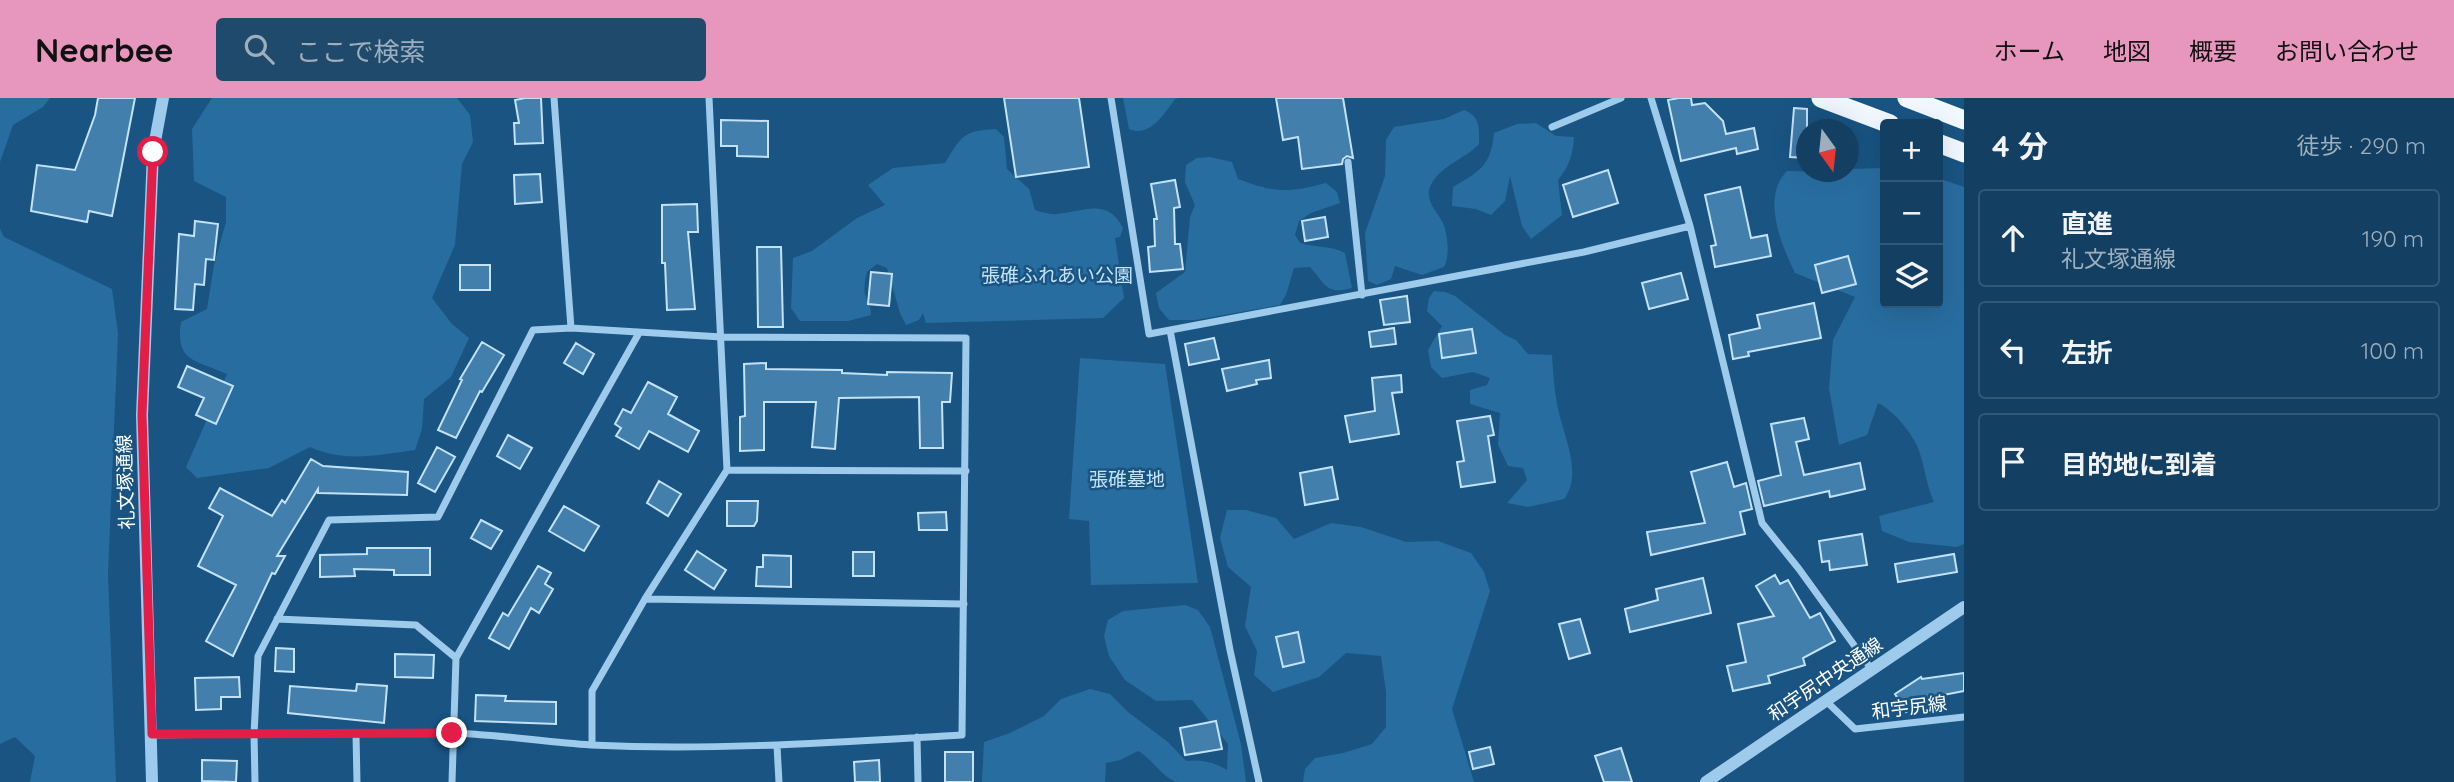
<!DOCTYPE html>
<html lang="ja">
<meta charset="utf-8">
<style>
body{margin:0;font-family:Quicksand,"Noto Sans JP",sans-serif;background:#204a6b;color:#f1f3f6}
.controls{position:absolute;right:21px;top:21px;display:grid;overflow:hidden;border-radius:7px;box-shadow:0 7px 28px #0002}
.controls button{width:63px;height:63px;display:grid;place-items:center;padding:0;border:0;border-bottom:2px solid #325877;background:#133f62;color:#f1f3f6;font:35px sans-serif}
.compass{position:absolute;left:1796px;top:21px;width:63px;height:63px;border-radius:50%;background:#133f62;box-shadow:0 7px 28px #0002;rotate:165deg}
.stop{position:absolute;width:21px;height:21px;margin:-16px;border:5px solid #e11d48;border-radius:50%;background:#fff}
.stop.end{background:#e11d48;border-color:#fff;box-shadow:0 2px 7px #0008}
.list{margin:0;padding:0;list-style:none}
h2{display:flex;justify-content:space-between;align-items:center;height:91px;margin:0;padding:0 28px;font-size:30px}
h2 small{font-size:23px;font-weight:400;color:#9dafbe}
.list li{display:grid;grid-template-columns:46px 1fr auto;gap:21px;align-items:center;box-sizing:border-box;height:98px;margin:0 14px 14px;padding:0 14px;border:2px solid #325877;border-radius:7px}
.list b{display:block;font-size:26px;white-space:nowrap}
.list p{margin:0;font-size:23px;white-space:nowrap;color:#9dafbe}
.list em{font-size:23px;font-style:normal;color:#9dafbe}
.icon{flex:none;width:38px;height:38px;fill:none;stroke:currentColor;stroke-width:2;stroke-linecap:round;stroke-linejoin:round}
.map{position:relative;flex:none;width:1964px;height:684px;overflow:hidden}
header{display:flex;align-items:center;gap:42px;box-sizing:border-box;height:98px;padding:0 35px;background:#e797bd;color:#111}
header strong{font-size:33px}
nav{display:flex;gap:38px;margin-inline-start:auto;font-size:24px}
.search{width:490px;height:63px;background:#204a6b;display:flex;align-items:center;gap:18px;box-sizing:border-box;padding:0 24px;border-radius:7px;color:#9dafbe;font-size:26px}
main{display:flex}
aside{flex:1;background:#133f62}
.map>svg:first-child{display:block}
.green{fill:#286da0}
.building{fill:#427fad;stroke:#c3e2f8;stroke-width:2}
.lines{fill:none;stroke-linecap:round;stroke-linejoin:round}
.minor{stroke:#9ecaeb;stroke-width:7}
.tertiary{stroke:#9ecaeb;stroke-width:12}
.trunk{stroke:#f1f8ff;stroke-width:19}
.route{stroke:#e11d48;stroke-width:9}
.labels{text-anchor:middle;stroke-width:5;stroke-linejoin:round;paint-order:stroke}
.park-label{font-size:19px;fill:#c3e2f8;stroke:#195483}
.street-label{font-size:19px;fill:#fff;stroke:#195483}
</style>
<header>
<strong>Nearbee</strong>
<div class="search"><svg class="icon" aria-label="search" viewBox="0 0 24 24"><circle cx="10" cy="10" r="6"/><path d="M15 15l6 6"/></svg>ここで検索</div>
<nav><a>ホーム</a><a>地図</a><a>概要</a><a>お問い合わせ</a></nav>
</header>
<main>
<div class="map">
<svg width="1964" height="684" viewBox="0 0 1964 684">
<rect width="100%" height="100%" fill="#195483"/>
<!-- green -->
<path class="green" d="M 0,0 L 50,0 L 43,9 L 13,27 L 0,64 Z
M 212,0 L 457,0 L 470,17 L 473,44 L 462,66 L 455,147 L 432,200 L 452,226 L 469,240 L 451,279 L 424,301 L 422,331 L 415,352 C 377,357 346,365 310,349 L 269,370 L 197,380 L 186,369 L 227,276 C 195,262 175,264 181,224 L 207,211 L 214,167 L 226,124 L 226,99 L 194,83 L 192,31 Z
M 1123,0 L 1179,0 L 1175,1 C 1164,16 1150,40 1129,31 Z
M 1464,12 C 1481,19 1479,30 1479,46 C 1465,61 1442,67 1432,85 C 1422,100 1437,113 1443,125 C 1448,137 1450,158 1444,169 L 1422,177 L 1395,168 L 1391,181 L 1377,187 L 1368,183 L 1365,135 L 1385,78 L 1386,42 L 1394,29 L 1444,21 Z
M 1536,25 L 1556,38 L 1574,39 C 1573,56 1569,69 1558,82 L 1562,117 L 1531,141 L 1522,128 L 1510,78 L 1505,103 L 1491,117 L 1476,111 L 1452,108 L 1453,89 C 1480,73 1491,68 1494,35 L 1517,26 Z
M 996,31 L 1004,39 L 1007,71 L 1029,91 L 1035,112 C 1042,114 1050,117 1057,116 C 1084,114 1107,99 1123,130 L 1120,139 L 1115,140 L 1124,200 L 1103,220 L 926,225 L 923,215 L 919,222 L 906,227 L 900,215 L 887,170 L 877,166 L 867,174 C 865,182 863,191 866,199 C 868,206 871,209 871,217 L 848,223 L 800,223 L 791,210 L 793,160 L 812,153 L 857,120 L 885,107 L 868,87 L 893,70 L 945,65 C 962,38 962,33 996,31 Z
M 1210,59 L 1232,64 L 1238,81 C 1275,95 1288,95 1326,85 L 1337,94 L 1340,105 L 1311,115 L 1299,123 L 1295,137 L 1300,145 C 1316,150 1330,147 1345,155 L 1352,190 C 1326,197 1326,187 1310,169 L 1294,170 L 1286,197 L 1280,207 L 1195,222 L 1169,222 L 1159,210 L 1156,195 L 1185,174 L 1190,119 L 1195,107 L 1185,84 L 1186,67 L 1197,60 Z
M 1885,70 L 1885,205 L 1938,205 L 1938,80 L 1964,89 L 1964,446 L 1957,449 L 1909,444 L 1882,433 L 1879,418 L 1934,404 C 1926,387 1925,368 1918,350 C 1912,335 1893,312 1878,305 L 1867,337 L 1839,347 L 1829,290 L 1833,242 L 1855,199 L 1795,175 C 1781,146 1761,99 1787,73 L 1848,74 L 1849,71 Z
M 0,131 L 4,139 L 112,191 L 118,235 L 108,476 L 116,684 L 30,684 L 35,658 L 15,639 L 0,646 Z
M 1434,193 L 1445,194 L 1455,198 L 1505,237 L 1516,242 L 1528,256 L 1552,257 C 1553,273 1554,290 1557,306 C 1562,335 1584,375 1564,401 L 1528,409 L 1507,405 L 1527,382 L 1523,370 L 1508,368 L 1498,347 L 1500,315 L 1470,306 L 1470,292 L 1487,287 L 1490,280 L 1473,274 L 1442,280 L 1431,269 L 1428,252 L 1442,228 L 1427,213 L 1429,200 Z
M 1080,260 L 1165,266 L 1198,485 L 1091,487 L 1089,423 L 1069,421 Z
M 1227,412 L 1246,412 L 1276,420 L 1294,441 L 1331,425 L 1361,429 L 1406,444 L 1438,443 L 1471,455 L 1484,474 L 1490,493 L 1452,611 L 1474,684 L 1303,684 L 1305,671 L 1315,660 L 1343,655 L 1372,646 L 1386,629 L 1386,594 L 1381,558 L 1346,555 L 1319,579 L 1273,594 L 1254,577 L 1257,553 L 1245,528 L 1251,489 L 1228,469 L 1220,440 Z
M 1185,507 L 1198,512 L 1210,529 L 1241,646 L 1246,684 L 1177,684 C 1161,679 1154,662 1138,653 L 1120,662 L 1106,665 L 1105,684 L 982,684 L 984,644 L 1010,635 L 1044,618 L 1061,601 L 1090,591 L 1110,596 L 1128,614 L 1168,644 L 1186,663 C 1202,661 1213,664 1227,672 L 1228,646 L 1192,602 L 1156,603 L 1125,582 L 1109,558 L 1104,538 L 1108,522 L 1123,513 Z"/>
<!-- building -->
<path class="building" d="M 98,0 L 135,0 L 112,118 L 89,113 L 87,124 L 31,113 L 37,67 L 75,72 L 95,17 Z
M 525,0 L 541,0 L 543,45 L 515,46 L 514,25 L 519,25 L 515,2 Z
M 1004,0 L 1079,0 L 1089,69 L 1016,79 Z
M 1276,0 L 1343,0 L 1353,60 L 1347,58 L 1343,61 L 1342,66 L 1302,71 L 1298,39 L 1283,42 Z
M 1679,0 L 1691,0 L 1692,7 L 1705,5 L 1723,23 L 1726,36 L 1754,30 L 1758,51 L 1737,56 L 1736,50 L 1681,63 L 1668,2 Z
M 1794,10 L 1807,11 L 1807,60 L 1790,59 Z
M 721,22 L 768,23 L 768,59 L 737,58 L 737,48 L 721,48 Z
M 1608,72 L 1618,105 L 1573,119 L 1563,87 Z
M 540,76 L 542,104 L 515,106 L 514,77 Z
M 1175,82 L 1180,109 L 1174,110 L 1175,146 L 1180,146 L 1183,171 L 1150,174 L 1148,149 L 1155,148 L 1154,121 L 1157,121 L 1151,86 Z
M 1740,89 L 1751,140 L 1767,137 L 1771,158 L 1715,169 L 1711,148 L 1716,147 L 1705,97 Z
M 697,106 L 698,134 L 688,134 L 695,211 L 667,212 L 665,165 L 662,165 L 662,107 Z
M 1325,119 L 1328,139 L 1305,143 L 1302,123 Z
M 195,123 L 218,126 L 214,162 L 206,161 L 204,187 L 195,186 L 193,212 L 175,211 L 179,136 L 194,138 Z
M 757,149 L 781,149 L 783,229 L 758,229 Z
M 1848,158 L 1856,186 L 1822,195 L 1815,167 Z
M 460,167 L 490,167 L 490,192 L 460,192 Z
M 871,174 L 892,176 L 889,208 L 868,206 Z
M 1681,175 L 1688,201 L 1649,211 L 1642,185 Z
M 1407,198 L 1410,224 L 1384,227 L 1380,202 Z
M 1814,205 L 1821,240 L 1748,254 L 1749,258 L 1733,261 L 1729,237 L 1760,230 L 1757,217 Z
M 1394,230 L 1396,246 L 1371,249 L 1369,234 Z
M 1472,231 L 1476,255 L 1442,260 L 1439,236 Z
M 1214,240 L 1219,261 L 1189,267 L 1185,246 Z
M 482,244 L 504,257 L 482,294 L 480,293 L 456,340 L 438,332 L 462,282 L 460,281 Z
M 576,245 L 594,256 L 583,276 L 564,265 Z
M 1269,262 L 1271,280 L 1256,282 L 1257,286 L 1227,293 L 1222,271 Z
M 766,265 L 766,271 L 842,272 L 842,275 L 887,277 L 887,274 L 952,275 L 950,304 L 942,304 L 943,350 L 920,350 L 919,299 L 839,300 L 835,351 L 812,349 L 816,304 L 764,304 L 764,352 L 740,353 L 740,319 L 745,318 L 744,266 Z
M 187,268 L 233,288 L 216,326 L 196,317 L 204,300 L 178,289 Z
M 1401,277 L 1402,294 L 1392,295 L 1399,336 L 1350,344 L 1345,318 L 1375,313 L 1372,280 Z
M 648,284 L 677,299 L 668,316 L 699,333 L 688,354 L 649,333 L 639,351 L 616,338 L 621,330 L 615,326 L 623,311 L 631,315 Z
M 1490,318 L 1494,337 L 1488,338 L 1495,384 L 1461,389 L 1457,364 L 1464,363 L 1457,323 Z
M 1804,320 L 1809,341 L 1796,344 L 1804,377 L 1860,365 L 1865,391 L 1830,399 L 1829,393 L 1764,408 L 1758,383 L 1781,377 L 1771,326 Z
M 508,337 L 532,350 L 520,371 L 497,358 Z
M 437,349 L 455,359 L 435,394 L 418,385 Z
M 311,361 L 323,368 L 408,374 L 407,397 L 318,395 L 318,391 L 277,458 L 285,458 L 275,476 L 272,475 L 233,558 L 206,543 L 236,487 L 198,468 L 223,418 L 209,410 L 220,390 L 272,418 L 282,402 L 285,405 Z
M 1727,364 L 1734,389 L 1746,385 L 1752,411 L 1740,414 L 1745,436 L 1651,457 L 1647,434 L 1705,425 L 1691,374 Z
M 1332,369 L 1338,401 L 1305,407 L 1300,375 Z
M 659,383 L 681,396 L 668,418 L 647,405 Z
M 727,403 L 758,403 L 757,423 L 754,428 L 727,428 Z
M 564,408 L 599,428 L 584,453 L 549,433 Z
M 946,414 L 947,432 L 919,432 L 918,415 Z
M 481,422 L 502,433 L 491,451 L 471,440 Z
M 1862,436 L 1867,467 L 1830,472 L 1829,463 L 1822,464 L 1819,443 Z
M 367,450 L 430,450 L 430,477 L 394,477 L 394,472 L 354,471 L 355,478 L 320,479 L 320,457 L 367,456 Z
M 697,453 L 726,472 L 714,491 L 685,472 Z
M 853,454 L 874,454 L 874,478 L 853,478 Z
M 1954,456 L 1957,474 L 1898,484 L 1895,466 Z
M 763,457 L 791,458 L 791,489 L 756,488 L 757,469 L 763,469 Z
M 538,468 L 551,475 L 545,486 L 553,491 L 539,515 L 531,510 L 509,551 L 489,540 L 503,515 L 508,518 Z
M 1775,477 L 1780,486 L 1788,482 L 1810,520 L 1820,515 L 1835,543 L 1803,560 L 1805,567 L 1768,578 L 1770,585 L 1733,593 L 1727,568 L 1746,564 L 1738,526 L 1774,518 L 1756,488 Z
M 1703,480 L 1711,515 L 1630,534 L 1625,511 L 1658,502 L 1656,491 Z
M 1580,521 L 1590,555 L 1569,561 L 1559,526 Z
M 1298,534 L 1304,564 L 1283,569 L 1276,539 Z
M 276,550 L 294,551 L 294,574 L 275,573 Z
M 395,556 L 434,557 L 433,580 L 395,579 Z
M 1964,575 L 1964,593 L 1928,600 L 1906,614 L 1895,596 L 1921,579 L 1922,581 Z
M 239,579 L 240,599 L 221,599 L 221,611 L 196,612 L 195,580 Z
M 357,586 L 387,588 L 384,625 L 288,615 L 290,588 L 356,593 Z
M 476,597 L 506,598 L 505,603 L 556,604 L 556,626 L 475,623 Z
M 1216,623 L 1222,651 L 1185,657 L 1180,630 Z
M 1490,649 L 1494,666 L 1473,671 L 1469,654 Z
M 1621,650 L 1632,684 L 1604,684 L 1595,658 Z
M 945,654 L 973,654 L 973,684 L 945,684 Z
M 202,662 L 237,663 L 236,684 L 202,683 Z
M 879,662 L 880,684 L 855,684 L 854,664 Z"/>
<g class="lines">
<!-- minor -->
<path class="minor" d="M 554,0 L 571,230
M 1111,0 L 1149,236 L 1584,154 L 1690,128
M 1651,0 L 1690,128 L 1762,425 L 1799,471 L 1872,572
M 1552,29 L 1621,0
M 1348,64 L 1362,197
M 1170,232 L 1230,552 L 1259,684
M 727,372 L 966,373
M 645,501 L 964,506
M 277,521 L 416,527 L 456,560
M 1827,604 L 1855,631 L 1964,619
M 356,636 L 357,684
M 152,637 C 251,636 350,634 449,635 C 496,636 544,644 591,647 C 715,653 839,644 962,637 L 966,240 L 722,239 L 571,230 L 533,232 L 438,419 L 329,422 L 258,558 L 254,636 L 255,684
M 917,639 L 918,684
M 592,647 L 592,593 L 645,501 L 727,372 L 709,0
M 777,648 L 779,684
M 452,684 L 456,560 L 639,235"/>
<!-- tertiary -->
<path class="tertiary" d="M 152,684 L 142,317 L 153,54 L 163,0
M 1706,684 L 1964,509"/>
<!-- trunk -->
<path class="trunk" d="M 1821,0 L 1890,26
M 1907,0 L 1964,22
M 1938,45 L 1964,55"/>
</g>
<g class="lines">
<!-- route -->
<path class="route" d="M 153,54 L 142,317 L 152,636 L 452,635"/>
</g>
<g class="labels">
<!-- park labels -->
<g class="park-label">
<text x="1057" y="184">張碓ふれあい公園</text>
<text x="1127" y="388">張碓墓地</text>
</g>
<!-- street labels -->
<g class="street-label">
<text transform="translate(125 384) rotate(-92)" y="7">礼文塚通線</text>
<text transform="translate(1825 581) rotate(-34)" y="7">和宇尻中央通線</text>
<text transform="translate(1909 609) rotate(-7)" y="7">和宇尻線</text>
</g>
</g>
</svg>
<div class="controls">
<button>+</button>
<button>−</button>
<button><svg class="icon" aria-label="layers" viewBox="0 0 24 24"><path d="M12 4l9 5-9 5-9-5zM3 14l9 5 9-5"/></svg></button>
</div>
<svg class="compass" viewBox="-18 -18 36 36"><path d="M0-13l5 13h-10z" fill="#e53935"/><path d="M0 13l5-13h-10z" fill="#9dafbe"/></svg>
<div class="stop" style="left:153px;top:54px"></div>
<div class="stop end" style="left:452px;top:635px"></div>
</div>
<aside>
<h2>4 分<small>徒歩 · 290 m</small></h2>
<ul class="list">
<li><svg class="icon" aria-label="ahead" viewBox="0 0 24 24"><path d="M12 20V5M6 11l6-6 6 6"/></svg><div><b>直進</b><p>礼文塚通線</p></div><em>190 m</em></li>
<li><svg class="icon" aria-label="left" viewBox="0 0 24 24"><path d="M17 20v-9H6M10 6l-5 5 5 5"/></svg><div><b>左折</b></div><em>100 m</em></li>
<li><svg class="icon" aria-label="arrive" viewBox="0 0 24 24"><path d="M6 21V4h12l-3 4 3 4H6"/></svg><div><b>目的地に到着</b></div></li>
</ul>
</aside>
</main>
